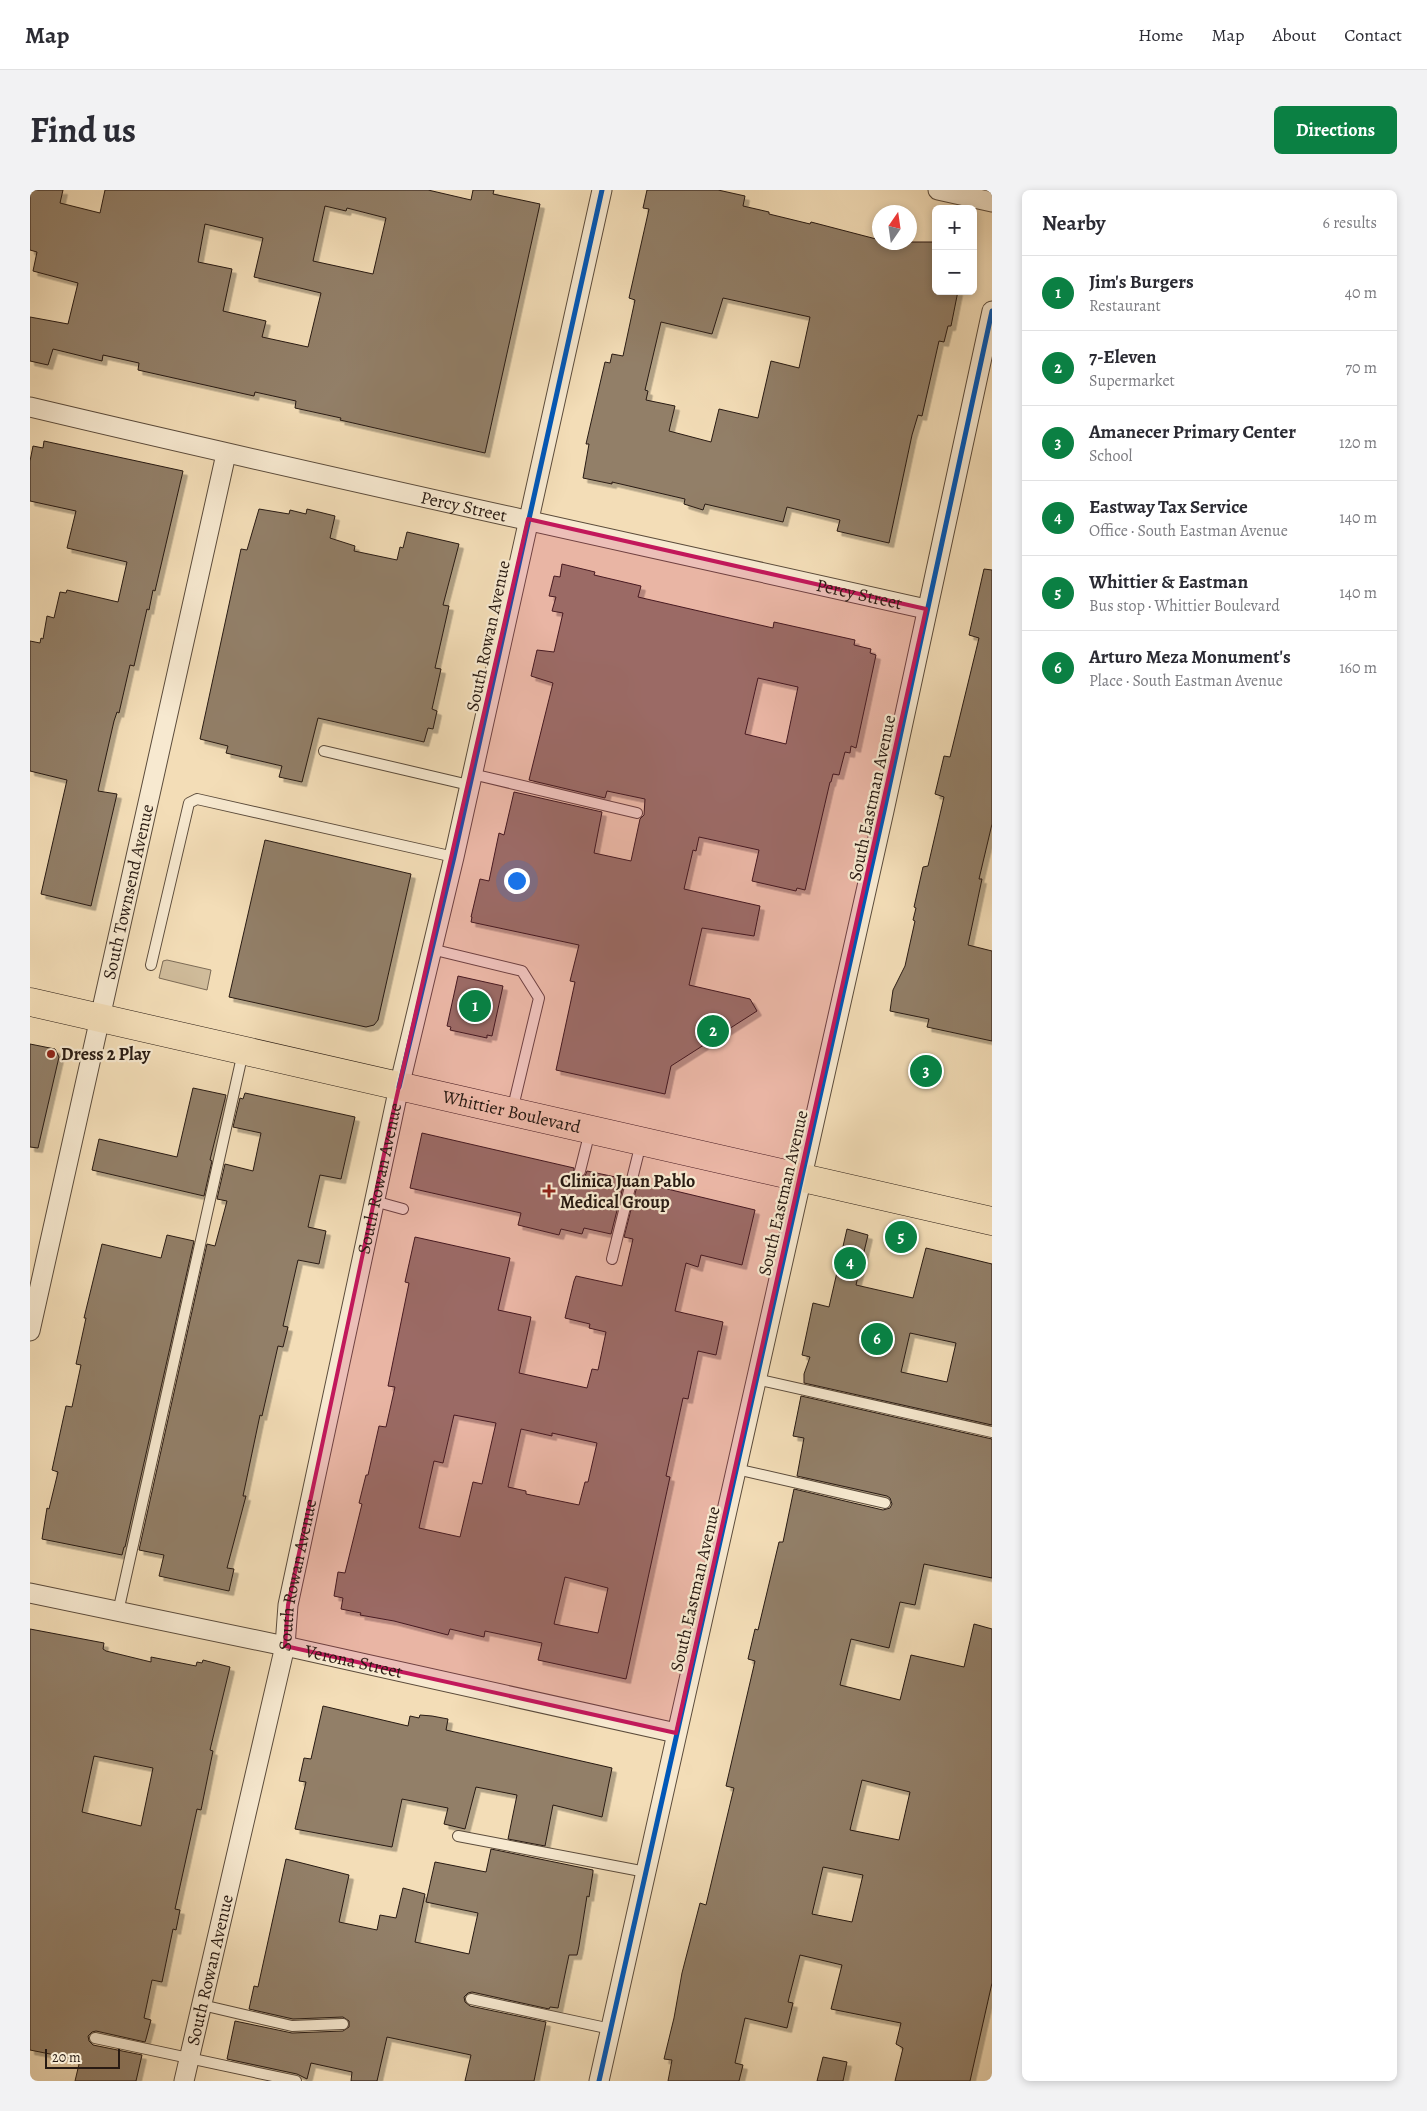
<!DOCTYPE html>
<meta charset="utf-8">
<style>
body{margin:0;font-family:Alegreya,serif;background:#f2f2f3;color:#2b2b33}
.controls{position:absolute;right:15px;top:15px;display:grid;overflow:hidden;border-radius:8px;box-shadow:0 2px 8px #0003}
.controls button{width:45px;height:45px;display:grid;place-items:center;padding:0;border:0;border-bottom:1px solid #e1e1e2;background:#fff;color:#2b2b33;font:25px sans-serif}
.compass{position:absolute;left:842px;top:15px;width:45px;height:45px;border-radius:50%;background:#fff;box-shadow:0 2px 8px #0003;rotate:13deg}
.scale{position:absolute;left:15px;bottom:12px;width:75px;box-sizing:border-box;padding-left:5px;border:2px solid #281a12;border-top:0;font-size:14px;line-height:18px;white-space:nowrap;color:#281a12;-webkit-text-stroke:4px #f7e9d0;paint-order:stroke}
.you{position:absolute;left:486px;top:690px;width:18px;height:18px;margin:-12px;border:4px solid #fff;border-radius:50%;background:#1a73e8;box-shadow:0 0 0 8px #1a73e833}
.badge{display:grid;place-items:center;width:32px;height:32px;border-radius:50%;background:#0b8043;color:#fff;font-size:16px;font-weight:700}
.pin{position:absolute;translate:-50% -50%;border:2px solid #fff;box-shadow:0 1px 5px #0006}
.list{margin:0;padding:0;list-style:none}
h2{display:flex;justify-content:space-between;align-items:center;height:65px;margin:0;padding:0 20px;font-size:21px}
h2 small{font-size:16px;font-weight:400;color:#7c7c81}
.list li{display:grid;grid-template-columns:32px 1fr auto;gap:15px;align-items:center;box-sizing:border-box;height:75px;padding:0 20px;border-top:1px solid #e1e1e2}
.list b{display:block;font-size:19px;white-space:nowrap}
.list p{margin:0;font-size:16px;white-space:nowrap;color:#7c7c81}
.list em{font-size:16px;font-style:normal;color:#7c7c81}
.map{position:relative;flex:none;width:962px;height:1891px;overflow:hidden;border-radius:8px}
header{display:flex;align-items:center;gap:30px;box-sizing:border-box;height:70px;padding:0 25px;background:#fff;border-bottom:1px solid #e1e1e2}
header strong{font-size:24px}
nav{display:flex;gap:28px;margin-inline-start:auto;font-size:18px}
.intro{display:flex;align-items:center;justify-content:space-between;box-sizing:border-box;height:120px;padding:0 30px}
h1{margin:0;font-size:35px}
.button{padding:12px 22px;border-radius:8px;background:#0b8043;color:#fff;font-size:18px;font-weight:700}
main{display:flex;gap:30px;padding:0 30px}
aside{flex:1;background:#fff;border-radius:8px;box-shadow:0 2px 8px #0003}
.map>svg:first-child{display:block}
.green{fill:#d0bc9b;stroke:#7c6b56}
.building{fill:#927f68;stroke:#281a12;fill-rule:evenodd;filter:url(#shadow)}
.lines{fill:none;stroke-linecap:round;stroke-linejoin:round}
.service-casing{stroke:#5b4b3b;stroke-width:12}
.minor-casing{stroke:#5b4b3b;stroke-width:21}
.primary-casing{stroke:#281a12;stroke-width:29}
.service{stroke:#f7e9d0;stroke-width:10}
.minor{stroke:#f7e9d0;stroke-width:19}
.primary{stroke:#f3ddb7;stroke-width:28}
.cycleway-casing{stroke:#f7e9d0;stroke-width:8}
.cycleway{stroke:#0057b8;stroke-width:5}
.marked{fill:#c2185b;fill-opacity:0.2;stroke:#c2185b;stroke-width:4;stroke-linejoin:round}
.poi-dot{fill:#8f2418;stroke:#f7e9d0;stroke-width:2}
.labels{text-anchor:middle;stroke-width:4.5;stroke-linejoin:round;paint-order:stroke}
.street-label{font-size:18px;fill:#281a12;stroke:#f7e9d0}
.poi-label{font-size:18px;font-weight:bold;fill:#281a12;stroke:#f7e9d0;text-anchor:start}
</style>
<header>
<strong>Map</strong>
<nav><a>Home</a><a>Map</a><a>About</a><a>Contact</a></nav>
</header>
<div class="intro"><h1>Find us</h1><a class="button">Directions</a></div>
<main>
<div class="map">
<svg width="962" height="1891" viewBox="0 0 962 1891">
<defs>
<filter id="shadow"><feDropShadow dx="4.5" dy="4.5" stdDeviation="0" flood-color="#0004"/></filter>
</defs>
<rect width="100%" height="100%" fill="#f3ddb7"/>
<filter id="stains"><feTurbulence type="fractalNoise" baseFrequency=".004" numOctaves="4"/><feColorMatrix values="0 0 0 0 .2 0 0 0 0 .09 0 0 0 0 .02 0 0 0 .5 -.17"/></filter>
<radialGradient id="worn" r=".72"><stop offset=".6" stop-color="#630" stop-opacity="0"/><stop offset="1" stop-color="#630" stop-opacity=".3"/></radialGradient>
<!-- green -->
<path class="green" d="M 137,770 L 181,780 L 177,800 L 129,788 L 133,771 Z"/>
<!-- building -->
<path class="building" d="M 0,0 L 33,0 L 30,13 L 70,23 L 75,0 L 398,0 L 441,10 L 443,0 L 464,0 L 463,4 L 510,14 L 455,263 L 310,230 L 311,228 L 265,218 L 266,211 L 225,202 L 224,206 L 108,180 L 109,173 L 73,165 L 72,171 L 23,159 L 18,175 L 0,171 L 0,127 L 38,134 L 48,93 L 3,81 L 7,62 L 0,60 ZM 295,16 L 316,21 L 317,18 L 356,28 L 343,84 L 283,71 ZM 175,34 L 233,48 L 224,87 L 291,103 L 278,157 L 232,147 L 236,131 L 193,121 L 202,79 L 168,72 Z
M 617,0 L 688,0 L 715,6 L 713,16 L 739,22 L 739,24 L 780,34 L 781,32 L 850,50 L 850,52 L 906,52 L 906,101 L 928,101 L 921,136 L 918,136 L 914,152 L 909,151 L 892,226 L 888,225 L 882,245 L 859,353 L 807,341 L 810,330 L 757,317 L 753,332 L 675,314 L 673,320 L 654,314 L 655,309 L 582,292 L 582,294 L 553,288 L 559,254 L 556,254 L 575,172 L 580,173 L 582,164 L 593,166 L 605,110 L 599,108 L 619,19 L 613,18 ZM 693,108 L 780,127 L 769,178 L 741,171 L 728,228 L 689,219 L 681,252 L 639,241 L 645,216 L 616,210 L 618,201 L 615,200 L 631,132 L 682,144 Z
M 14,251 L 153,281 L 125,401 L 123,400 L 119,420 L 117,419 L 104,476 L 100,475 L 89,523 L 87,522 L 84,531 L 68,601 L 87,604 L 61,716 L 11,704 L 37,590 L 0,581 L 0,451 L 10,453 L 11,448 L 13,449 L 17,426 L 24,428 L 30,402 L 36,403 L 37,400 L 88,412 L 97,372 L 37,358 L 46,321 L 0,311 L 0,271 L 3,256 L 13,258 Z
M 229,319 L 259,324 L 260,320 L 276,324 L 277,319 L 305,326 L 300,348 L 325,356 L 324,361 L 367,370 L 370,357 L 373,358 L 377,342 L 429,354 L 413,415 L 419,416 L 405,478 L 411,479 L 402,519 L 407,521 L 403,539 L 398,538 L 394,552 L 288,528 L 272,592 L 249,587 L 252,576 L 196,563 L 198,556 L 170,549 L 211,359 L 217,360 Z
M 532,374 L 565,382 L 564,385 L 611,396 L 608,407 L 743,438 L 744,432 L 825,450 L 824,455 L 841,459 L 840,463 L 846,465 L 826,558 L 821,556 L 820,563 L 815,562 L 809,585 L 803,584 L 801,592 L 800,592 L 775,700 L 767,698 L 766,701 L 722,691 L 729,660 L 669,647 L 666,661 L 663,660 L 654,699 L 730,716 L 724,746 L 672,738 L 659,795 L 720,809 L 727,821 L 641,876 L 635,904 L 526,880 L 545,792 L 540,791 L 549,755 L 441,732 L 442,727 L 441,727 L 450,689 L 459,691 L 469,643 L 474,645 L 484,602 L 572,622 L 564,663 L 601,671 L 610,629 L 614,625 L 615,609 L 577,601 L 575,608 L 499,590 L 523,493 L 501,486 L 507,460 L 524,462 L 533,423 L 522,421 L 526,407 L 519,406 L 524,386 L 530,387 ZM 728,488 L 768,497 L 756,554 L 715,544 Z
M 954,379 L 962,380 L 962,634 L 949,689 L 952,689 L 938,755 L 962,761 L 962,851 L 897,837 L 899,829 L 860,821 L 863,800 L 875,776 L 885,731 L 883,730 L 886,718 L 884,717 L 893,677 L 898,676 L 914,607 L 905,604 L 914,566 L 920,567 L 949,448 L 939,445 Z
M 235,650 L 381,684 L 348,830 L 344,835 L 336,837 L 199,807 Z
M 428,786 L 473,796 L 462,846 L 457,845 L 457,848 L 420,840 L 421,837 L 417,836 Z
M 0,854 L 25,859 L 29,867 L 8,958 L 0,957 Z
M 163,898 L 196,905 L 180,970 L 182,971 L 174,1006 L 62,980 L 69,949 L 147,967 Z
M 215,903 L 325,927 L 311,989 L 290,985 L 278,1037 L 296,1041 L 289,1074 L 268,1070 L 253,1136 L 258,1137 L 253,1157 L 248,1156 L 232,1226 L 230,1225 L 213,1306 L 216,1306 L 197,1378 L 204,1379 L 199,1401 L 129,1386 L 134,1365 L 109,1360 L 177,1054 L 185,1056 L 197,1011 L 187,1009 L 195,974 L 223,981 L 231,943 L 203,937 L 210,908 L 213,909 Z
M 392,943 L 544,978 L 544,983 L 549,988 L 555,986 L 557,981 L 595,989 L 581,1044 L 554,1038 L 552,1044 L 531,1039 L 529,1045 L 488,1035 L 491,1023 L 380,998 Z
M 608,992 L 725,1020 L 712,1075 L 671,1065 L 668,1077 L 656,1073 L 645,1121 L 693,1132 L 686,1165 L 668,1161 L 658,1209 L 653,1208 L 636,1286 L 640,1287 L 596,1489 L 508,1470 L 512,1453 L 455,1441 L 454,1447 L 420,1439 L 418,1445 L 364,1431 L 330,1425 L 331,1423 L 311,1419 L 313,1408 L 304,1406 L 308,1382 L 315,1383 L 332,1314 L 329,1313 L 336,1285 L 338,1285 L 349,1236 L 356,1237 L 365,1197 L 358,1196 L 379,1093 L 375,1092 L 385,1047 L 480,1068 L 468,1120 L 501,1127 L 489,1183 L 557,1198 L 562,1179 L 568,1180 L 576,1142 L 559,1138 L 560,1134 L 535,1128 L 544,1091 L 546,1086 L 592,1096 L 603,1049 L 594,1047 ZM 424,1225 L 466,1233 L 452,1294 L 443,1292 L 430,1347 L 389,1338 L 404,1271 L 413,1273 ZM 491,1239 L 522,1246 L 522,1243 L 567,1253 L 558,1292 L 555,1292 L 549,1315 L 496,1304 L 496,1301 L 478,1297 ZM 535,1387 L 578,1398 L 568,1443 L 524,1434 Z
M 817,1039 L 838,1045 L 826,1095 L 883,1108 L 896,1058 L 962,1074 L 962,1235 L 774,1193 L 774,1184 L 780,1167 L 772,1165 L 783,1113 L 799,1117 ZM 880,1143 L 926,1153 L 917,1192 L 871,1182 Z
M 137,1045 L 164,1051 L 95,1357 L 94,1357 L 92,1365 L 12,1349 L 17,1318 L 19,1319 L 28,1282 L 22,1280 L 36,1216 L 42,1217 L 51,1175 L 46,1174 L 56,1128 L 54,1128 L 72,1054 L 131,1068 Z
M 771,1206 L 962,1249 L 962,1388 L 894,1374 L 885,1415 L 870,1412 L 859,1458 L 821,1449 L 810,1495 L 870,1510 L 881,1465 L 934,1477 L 944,1434 L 962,1439 L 962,1793 L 940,1891 L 865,1891 L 873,1858 L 866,1854 L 871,1833 L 801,1819 L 812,1775 L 770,1765 L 758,1812 L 763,1813 L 757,1838 L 715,1828 L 705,1873 L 713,1875 L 709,1891 L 638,1891 L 642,1870 L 634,1869 L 644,1828 L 652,1783 L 670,1713 L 676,1715 L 702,1606 L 704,1598 L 696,1596 L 725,1471 L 718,1469 L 725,1439 L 728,1440 L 749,1352 L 753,1352 L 764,1299 L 853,1320 L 860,1318 L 862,1314 L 860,1308 L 857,1306 L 767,1286 L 774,1248 L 763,1246 ZM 832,1590 L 880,1602 L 869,1650 L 820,1640 ZM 793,1677 L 833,1685 L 822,1732 L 782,1724 Z
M 0,1439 L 74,1453 L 73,1459 L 76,1461 L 121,1472 L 121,1467 L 166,1476 L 167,1472 L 172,1473 L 173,1470 L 200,1477 L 180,1560 L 183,1561 L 171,1620 L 167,1619 L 145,1719 L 150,1720 L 146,1740 L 143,1739 L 132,1792 L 122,1790 L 114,1828 L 121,1830 L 116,1849 L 115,1852 L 66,1841 L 62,1842 L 58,1846 L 59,1851 L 63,1855 L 112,1865 L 106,1891 L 45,1891 L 50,1870 L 0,1860 ZM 64,1566 L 123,1578 L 111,1636 L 52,1622 Z
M 293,1516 L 378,1536 L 380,1526 L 389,1528 L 390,1525 L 402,1526 L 418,1529 L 416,1540 L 582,1578 L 572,1627 L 523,1615 L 515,1656 L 478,1649 L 487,1605 L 446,1597 L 435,1639 L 414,1634 L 418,1618 L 372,1609 L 362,1657 L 265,1639 L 276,1592 L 269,1591 L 274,1568 L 281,1569 Z
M 461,1659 L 563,1680 L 563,1682 L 559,1707 L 557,1706 L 549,1756 L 547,1765 L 539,1765 L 528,1818 L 520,1817 L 519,1819 L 442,1802 L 438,1803 L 434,1807 L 435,1812 L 440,1816 L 516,1832 L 504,1891 L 435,1891 L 441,1865 L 357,1847 L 347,1891 L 321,1891 L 322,1882 L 281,1873 L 277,1889 L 267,1884 L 197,1869 L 205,1831 L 262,1843 L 313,1841 L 319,1837 L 319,1831 L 313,1827 L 263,1829 L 219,1819 L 224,1796 L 228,1797 L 256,1669 L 319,1685 L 309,1732 L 347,1740 L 350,1725 L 366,1728 L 373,1698 L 395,1704 L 385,1752 L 439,1764 L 448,1723 L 396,1712 L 405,1672 L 456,1682 Z
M 793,1867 L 817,1872 L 813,1891 L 787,1891 Z"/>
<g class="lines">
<defs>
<path id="service" d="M 294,561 L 439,595
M 442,584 L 607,623
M 401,759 L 492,781 L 509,808 L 482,921
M 121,775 L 159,613 L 167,609 L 424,667
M 550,981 L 560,941
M 344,1011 L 373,1019
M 582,1069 L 611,953
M 726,1189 L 962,1242
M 706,1279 L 855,1313
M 88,1422 L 213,862
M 428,1646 L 616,1682
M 441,1809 L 581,1839
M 172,1815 L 262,1836 L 313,1834
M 65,1848 L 266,1891"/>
<g id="minor">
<path d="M 908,0 L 962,12"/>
<path id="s1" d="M 0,217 C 298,288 598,352 896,419"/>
<path id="s2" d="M 0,1141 L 196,264"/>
<path id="s3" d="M 0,1403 L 255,1456 L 646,1543"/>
<path id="s4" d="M 154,1891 L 255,1456 L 258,1415 L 369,897 L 424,667 L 572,0"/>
<path d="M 569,1891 L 854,621 L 962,121"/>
</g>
<g id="primary">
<path id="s5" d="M 0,812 L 962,1031"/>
</g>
</defs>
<!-- service casing -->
<use href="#service" class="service-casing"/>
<!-- minor casing -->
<use href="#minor" class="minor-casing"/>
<!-- primary casing -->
<use href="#primary" class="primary-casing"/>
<!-- service -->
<use href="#service" class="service"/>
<!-- minor -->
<use href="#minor" class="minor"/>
<!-- primary -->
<use href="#primary" class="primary"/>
<defs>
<path id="cycleway" d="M 369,897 L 424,667 L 572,0
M 569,1891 L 854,621 L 962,121"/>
</defs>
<!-- cycleway casing -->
<use href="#cycleway" class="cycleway-casing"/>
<!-- cycleway -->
<use href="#cycleway" class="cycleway"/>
</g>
<!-- marked area -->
<path class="marked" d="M 498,329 L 896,419 L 646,1543 L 255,1456 L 258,1415 L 360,936 Z"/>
<!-- markers -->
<g class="poi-dot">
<circle cx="21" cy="864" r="5"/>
<path d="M516.5 993.5h5v5h5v5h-5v5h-5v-5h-5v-5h5z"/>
</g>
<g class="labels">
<!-- street labels -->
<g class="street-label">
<text dy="6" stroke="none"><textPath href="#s1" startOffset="445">Percy Street</textPath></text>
<text dy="6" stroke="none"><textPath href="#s1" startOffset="850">Percy Street</textPath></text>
<text transform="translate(458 446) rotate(-78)" y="6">South Rowan Avenue</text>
<text transform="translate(842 608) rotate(-78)" y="6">South Eastman Avenue</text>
<text dy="6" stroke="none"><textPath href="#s2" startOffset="450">South Townsend Avenue</textPath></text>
<text dy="6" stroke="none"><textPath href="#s5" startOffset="494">Whittier Boulevard</textPath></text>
<text dy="6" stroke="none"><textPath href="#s4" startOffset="924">South Rowan Avenue</textPath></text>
<text transform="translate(753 1003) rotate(-77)" y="6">South Eastman Avenue</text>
<text dy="6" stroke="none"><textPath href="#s4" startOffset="519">South Rowan Avenue</textPath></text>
<text transform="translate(665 1399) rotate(-77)" y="6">South Eastman Avenue</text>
<text dy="6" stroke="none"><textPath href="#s3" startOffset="331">Verona Street</textPath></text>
<text dy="6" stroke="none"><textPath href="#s4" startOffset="114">South Rowan Avenue</textPath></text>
</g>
<!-- poi labels -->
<g class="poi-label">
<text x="31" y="870">Dress 2 Play</text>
<text x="530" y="997">Clinica Juan Pablo<tspan x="530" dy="21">Medical Group</tspan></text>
</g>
</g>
<rect width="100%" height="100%" filter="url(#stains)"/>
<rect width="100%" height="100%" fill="url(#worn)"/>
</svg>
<div class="controls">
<button>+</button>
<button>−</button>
</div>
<svg class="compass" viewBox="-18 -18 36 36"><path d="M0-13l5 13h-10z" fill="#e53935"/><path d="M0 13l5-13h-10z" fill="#7c7c81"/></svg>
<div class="scale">20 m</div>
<div class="you"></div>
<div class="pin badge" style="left:445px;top:816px">1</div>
<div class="pin badge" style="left:683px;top:841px">2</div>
<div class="pin badge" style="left:896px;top:881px">3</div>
<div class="pin badge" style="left:820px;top:1073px">4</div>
<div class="pin badge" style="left:871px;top:1047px">5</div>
<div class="pin badge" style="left:847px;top:1149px">6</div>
</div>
<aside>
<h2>Nearby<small>6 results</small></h2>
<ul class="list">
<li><span class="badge">1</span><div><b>Jim's Burgers</b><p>Restaurant</p></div><em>40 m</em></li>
<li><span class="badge">2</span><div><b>7-Eleven</b><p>Supermarket</p></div><em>70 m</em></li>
<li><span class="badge">3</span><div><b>Amanecer Primary Center</b><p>School</p></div><em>120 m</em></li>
<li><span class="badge">4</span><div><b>Eastway Tax Service</b><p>Office · South Eastman Avenue</p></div><em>140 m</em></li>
<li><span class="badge">5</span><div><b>Whittier &amp; Eastman</b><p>Bus stop · Whittier Boulevard</p></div><em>140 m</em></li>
<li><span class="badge">6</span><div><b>Arturo Meza Monument's</b><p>Place · South Eastman Avenue</p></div><em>160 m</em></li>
</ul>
</aside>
</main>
